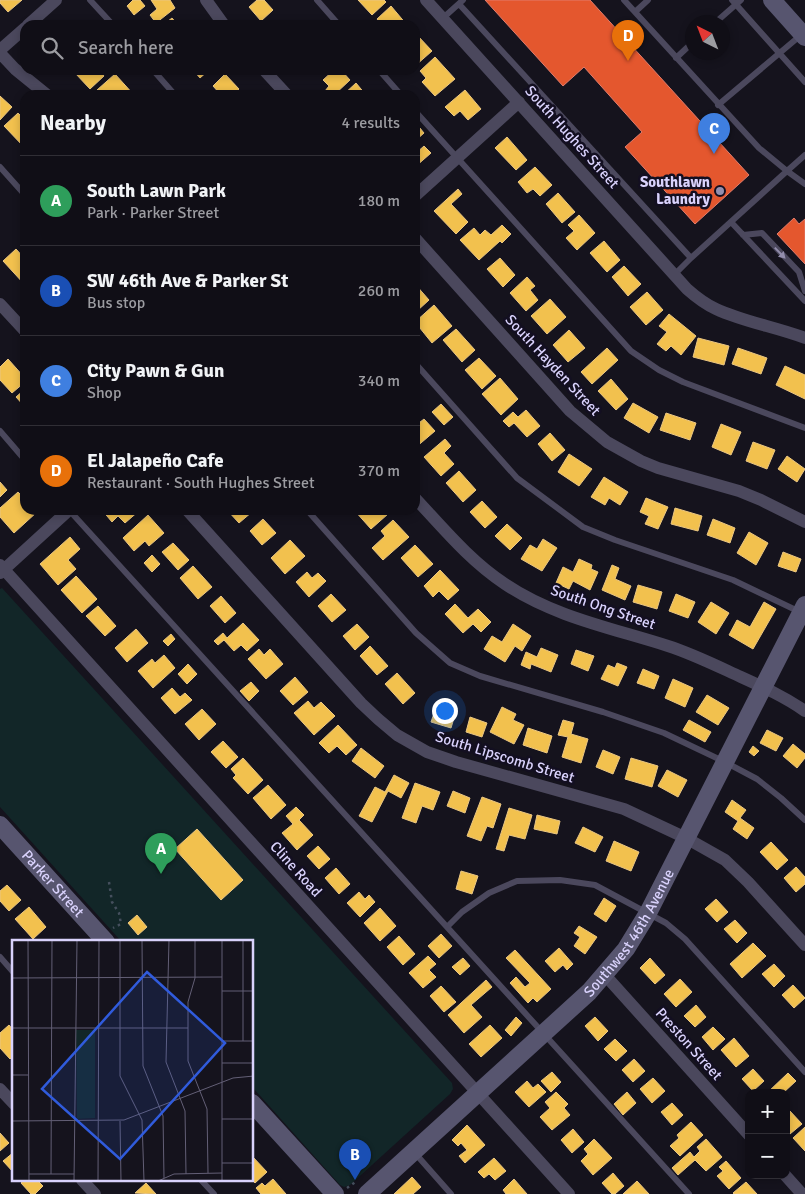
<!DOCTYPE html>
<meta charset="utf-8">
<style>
body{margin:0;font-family:Signika,sans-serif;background:#1e1c23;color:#f1f3f6}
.controls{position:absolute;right:15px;bottom:15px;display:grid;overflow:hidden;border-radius:10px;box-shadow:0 2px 8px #0003}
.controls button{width:45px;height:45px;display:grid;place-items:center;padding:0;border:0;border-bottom:1px solid #302e35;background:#100e16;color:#f1f3f6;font:25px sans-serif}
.compass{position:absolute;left:685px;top:15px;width:45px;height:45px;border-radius:50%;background:#100e16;box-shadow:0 2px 8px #0003;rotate:318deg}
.you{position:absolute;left:444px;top:710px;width:18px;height:18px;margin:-12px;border:4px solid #fff;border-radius:50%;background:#1a73e8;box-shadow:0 0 0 8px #1a73e833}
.badge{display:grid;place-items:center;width:32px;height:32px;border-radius:50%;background:#948fae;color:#fff;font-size:16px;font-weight:700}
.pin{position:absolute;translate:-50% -41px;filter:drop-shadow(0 1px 2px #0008)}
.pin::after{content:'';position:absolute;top:26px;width:18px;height:15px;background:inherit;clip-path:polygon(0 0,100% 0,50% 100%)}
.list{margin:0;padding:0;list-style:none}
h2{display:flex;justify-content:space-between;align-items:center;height:65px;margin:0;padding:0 20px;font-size:21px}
h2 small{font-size:16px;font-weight:400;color:#9c9ca1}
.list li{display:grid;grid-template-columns:32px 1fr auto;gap:15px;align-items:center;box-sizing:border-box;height:90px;padding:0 20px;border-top:1px solid #302e35}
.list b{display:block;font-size:19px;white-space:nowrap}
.list p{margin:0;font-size:16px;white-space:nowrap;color:#9c9ca1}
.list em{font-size:16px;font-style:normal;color:#9c9ca1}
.icon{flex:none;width:28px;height:28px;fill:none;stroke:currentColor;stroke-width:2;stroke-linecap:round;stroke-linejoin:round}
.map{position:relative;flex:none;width:805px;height:1194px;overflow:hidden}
.search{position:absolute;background:#100e16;box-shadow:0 2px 8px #0003;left:20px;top:20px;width:400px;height:55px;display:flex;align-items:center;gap:12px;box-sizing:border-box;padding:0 18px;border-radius:15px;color:#9c9ca1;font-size:19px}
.panel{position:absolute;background:#100e16;box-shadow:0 2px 8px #0003;left:20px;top:90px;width:400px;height:425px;border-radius:15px}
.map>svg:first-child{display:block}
.green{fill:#122628}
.homes{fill:#f2c14e;stroke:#eac682}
.shops{fill:#e4572e;stroke:#e17c6c}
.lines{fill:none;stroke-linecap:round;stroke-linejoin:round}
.path{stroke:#454f5d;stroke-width:2.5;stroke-dasharray:2.5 4;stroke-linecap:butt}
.service{stroke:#4b485d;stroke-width:6}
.minor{stroke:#4b485d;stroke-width:12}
.secondary{stroke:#57556f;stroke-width:18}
.oneway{fill:#928dac}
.poi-dot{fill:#948fae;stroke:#130f21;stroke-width:2}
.labels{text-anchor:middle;stroke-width:5;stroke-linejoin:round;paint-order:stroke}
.street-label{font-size:15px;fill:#d9d2fc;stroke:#130f21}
.poi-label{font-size:15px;font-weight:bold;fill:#d9d2fc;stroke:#130f21;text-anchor:end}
.inset-road{fill:none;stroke:#635f76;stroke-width:1}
.view{fill:#305bdc;fill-opacity:0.15;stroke:#305bdc;stroke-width:2.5}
.inset-edge{fill:none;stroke:#d9d2fc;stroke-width:2.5}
</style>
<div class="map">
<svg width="805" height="1194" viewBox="0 0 805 1194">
<rect width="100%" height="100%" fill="#15131d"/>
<!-- green -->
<path class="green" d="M 2,588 L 452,1083 L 453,1089 L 450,1094 L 350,1185 L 344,1187 L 340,1185 L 253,1088 L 252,942 L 121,941 L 0,807 L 0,589 Z"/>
<!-- homes -->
<path class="homes" d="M 0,0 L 22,0 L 8,12 L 0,3 Z
M 133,0 L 140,0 L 145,6 L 134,15 L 127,6 Z
M 151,0 L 170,0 L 175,8 L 156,23 L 150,15 L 157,9 Z
M 257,0 L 264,0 L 273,10 L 261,21 L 249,7 Z
M 358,0 L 384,0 L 386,2 L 372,15 Z
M 391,6 L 407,25 L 382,25 L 377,19 Z
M 172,18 L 178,25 L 183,20 L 187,25 L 163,25 Z
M 418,36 L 432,51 L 415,66 L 415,39 Z
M 435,57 L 455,79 L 435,96 L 422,82 L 426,78 L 420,71 Z
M 79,70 L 99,70 L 104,76 L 90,89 L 75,73 Z
M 195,70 L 209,70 L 200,78 L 194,71 Z
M 334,70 L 341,70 L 350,80 L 334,95 L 329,95 L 325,91 L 329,86 L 323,80 Z
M 115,74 L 134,95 L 102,95 L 97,90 Z
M 225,74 L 239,89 L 233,95 L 221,95 L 213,86 Z
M 356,83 L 366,95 L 343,95 Z
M 465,90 L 481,109 L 468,120 L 460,111 L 454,116 L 445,107 Z
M 0,96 L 12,107 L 0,120 Z
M 18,113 L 25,120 L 24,147 L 4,126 Z
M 415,122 L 424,133 L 415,141 Z
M 507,137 L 527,160 L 516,170 L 495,148 Z
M 424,146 L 431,153 L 415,167 L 415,154 Z
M 535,167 L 552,185 L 540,196 L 533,189 L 527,193 L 518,182 Z
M 458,189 L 462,194 L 451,204 L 468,222 L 456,234 L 434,211 Z
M 558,193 L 575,212 L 562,223 L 546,204 Z
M 579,215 L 595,233 L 577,250 L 566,238 L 574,231 L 568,225 Z
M 502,225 L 511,234 L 502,243 L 500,241 L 479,260 L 460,240 L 474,228 L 480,235 L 485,230 L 491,235 Z
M 604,241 L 620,260 L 607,272 L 590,253 Z
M 16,249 L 25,259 L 25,285 L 3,261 Z
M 500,258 L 515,275 L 503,287 L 487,269 Z
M 624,266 L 641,284 L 628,296 L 612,277 Z
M 527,277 L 535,286 L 530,290 L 538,300 L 526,311 L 510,293 Z
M 415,284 L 429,300 L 417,311 L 415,309 Z
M 647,292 L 663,310 L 646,325 L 630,307 Z
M 550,299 L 566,317 L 547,334 L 531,316 Z
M 434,305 L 452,326 L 432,343 L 415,322 Z
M 669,314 L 696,336 L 681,355 L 671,346 L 666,351 L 657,344 L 667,332 L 659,326 Z
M 456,329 L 475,350 L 462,362 L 443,340 Z
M 569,330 L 585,348 L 568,362 L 553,345 Z
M 698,338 L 729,346 L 724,365 L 693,357 Z
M 607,348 L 618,360 L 592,384 L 581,372 Z
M 738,348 L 767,358 L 761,374 L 732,364 Z
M 479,358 L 496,376 L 482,389 L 465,370 Z
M 8,359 L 25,378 L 25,382 L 12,393 L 0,380 L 0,367 Z
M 785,366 L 805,375 L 805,399 L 776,385 Z
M 500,378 L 518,399 L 501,415 L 482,394 Z
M 611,379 L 628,399 L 616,410 L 598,391 Z
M 25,389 L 25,407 L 16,397 Z
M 633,403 L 658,417 L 649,433 L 624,418 Z
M 441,404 L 453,417 L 444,425 L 432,412 Z
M 526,410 L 540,426 L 527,437 L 514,423 L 509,427 L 503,421 L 513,412 L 518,417 Z
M 666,413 L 696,423 L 690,440 L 660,430 Z
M 424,419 L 435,431 L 415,448 L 415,426 Z
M 721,424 L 741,432 L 731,455 L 712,447 Z
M 550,433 L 565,450 L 552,461 L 538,444 Z
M 445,439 L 451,446 L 444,453 L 454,464 L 441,476 L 424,457 Z
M 753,442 L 775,450 L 767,469 L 746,461 Z
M 569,454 L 592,469 L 579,486 L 558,472 Z
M 787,456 L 805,469 L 797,482 L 778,469 Z
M 459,471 L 476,490 L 463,502 L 446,483 Z
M 604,477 L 628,492 L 620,505 L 609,498 L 605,505 L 591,497 Z
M 0,482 L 7,490 L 0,497 Z
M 18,492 L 25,499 L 25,510 L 35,510 L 37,512 L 14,533 L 0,517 L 0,508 Z
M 646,498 L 668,507 L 658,529 L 645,524 L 649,516 L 640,512 Z
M 482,501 L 497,517 L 485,528 L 470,512 Z
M 675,508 L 702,516 L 698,531 L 671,524 Z
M 102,510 L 140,510 L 125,523 L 118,516 L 112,522 Z
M 227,510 L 249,510 L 252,512 L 239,523 Z
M 354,510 L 384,510 L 388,514 L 371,529 Z
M 148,515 L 164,533 L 149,546 L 145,541 L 134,551 L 123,538 Z
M 263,519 L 276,533 L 262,545 L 250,531 Z
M 713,519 L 735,528 L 730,543 L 707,535 Z
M 393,520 L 409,537 L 383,560 L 372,548 L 385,536 L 381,531 Z
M 507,524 L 522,538 L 510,550 L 495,536 Z
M 749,532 L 768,543 L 756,565 L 737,553 Z
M 70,537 L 80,549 L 68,560 L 76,569 L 58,585 L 40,564 Z
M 543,539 L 557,548 L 542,571 L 521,559 L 530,545 L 537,549 Z
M 290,540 L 305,556 L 285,574 L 271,558 Z
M 173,543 L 189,560 L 178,570 L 162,552 Z
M 415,545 L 433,564 L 418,577 L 401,558 Z
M 783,552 L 801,559 L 796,572 L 778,566 Z
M 152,555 L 160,564 L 152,572 L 144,563 Z
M 579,559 L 592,565 L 591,569 L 598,572 L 590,590 L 573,581 L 569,589 L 556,583 L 563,567 L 573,572 Z
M 612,565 L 619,568 L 615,579 L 631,586 L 625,600 L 602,590 Z
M 193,566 L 212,587 L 198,599 L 180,578 Z
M 440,570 L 459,590 L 448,600 L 439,591 L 433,597 L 424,586 Z
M 307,572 L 312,578 L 318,573 L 326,581 L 309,597 L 296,582 Z
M 76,576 L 97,599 L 82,613 L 61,590 Z
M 638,585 L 662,592 L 657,609 L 633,602 Z
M 331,594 L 346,610 L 332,622 L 318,606 Z
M 676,594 L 695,602 L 688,618 L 669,611 Z
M 221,596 L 236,613 L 225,623 L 210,606 Z
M 711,602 L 729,613 L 716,634 L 698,622 Z
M 764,602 L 776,609 L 753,649 L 729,635 L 737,620 L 750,627 Z
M 455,604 L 468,618 L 478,609 L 491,622 L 481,632 L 473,624 L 463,633 L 445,614 Z
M 98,606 L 116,626 L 105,636 L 86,616 Z
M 243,623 L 259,640 L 247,651 L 241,645 L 234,651 L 224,640 L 218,645 L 214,641 L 223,633 L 227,638 Z
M 357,624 L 369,637 L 355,650 L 343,636 Z
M 513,624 L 531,636 L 522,651 L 515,646 L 505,662 L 484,649 L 492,636 L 502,642 Z
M 136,629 L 148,643 L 127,662 L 115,648 Z
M 171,634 L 175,639 L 168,646 L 163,641 Z
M 370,646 L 388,666 L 377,675 L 360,656 Z
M 541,648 L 558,655 L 551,672 L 531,664 L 530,669 L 521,665 L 526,652 L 537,657 Z
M 259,649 L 264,655 L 270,649 L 283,664 L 266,679 L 248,659 Z
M 576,650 L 594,656 L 588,671 L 571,664 Z
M 164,655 L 175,668 L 153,688 L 138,671 L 152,659 L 155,663 Z
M 617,663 L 627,667 L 618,686 L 601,679 L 608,665 L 615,668 Z
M 188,664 L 197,674 L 187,684 L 178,674 Z
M 643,669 L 659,676 L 654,689 L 637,683 Z
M 397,673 L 415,693 L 403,704 L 385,684 Z
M 295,677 L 308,692 L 293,705 L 280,691 Z
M 673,679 L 693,688 L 685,707 L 665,698 Z
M 251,682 L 259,691 L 249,701 L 240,691 Z
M 172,688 L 180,697 L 185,693 L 192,700 L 175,714 L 161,698 Z
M 707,695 L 729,708 L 718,725 L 696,712 Z
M 308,701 L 314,708 L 321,702 L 335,716 L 314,735 L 294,713 Z
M 438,702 L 457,708 L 451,728 L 431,722 Z
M 502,707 L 516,714 L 513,720 L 524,725 L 514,744 L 490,732 Z
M 202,709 L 216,724 L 199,740 L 185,724 Z
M 470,717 L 487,723 L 482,737 L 466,732 Z
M 563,720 L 574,723 L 571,734 L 588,739 L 581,763 L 562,757 L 568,737 L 558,735 Z
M 689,720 L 711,732 L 705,742 L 683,730 Z
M 338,725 L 357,745 L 346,755 L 337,746 L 329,753 L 319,743 Z
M 528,728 L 552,736 L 547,753 L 523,745 Z
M 767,730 L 783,738 L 776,751 L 760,743 Z
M 223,741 L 238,757 L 226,768 L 211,752 Z
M 793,744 L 805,754 L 805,758 L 797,768 L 783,756 Z
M 753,746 L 759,751 L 754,756 L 749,752 Z
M 361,748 L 384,766 L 375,778 L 352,761 Z
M 603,750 L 620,757 L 613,774 L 596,767 Z
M 243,758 L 263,780 L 248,794 L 233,778 L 236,775 L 231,769 Z
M 631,758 L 658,766 L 652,787 L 625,779 Z
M 667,770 L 687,780 L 678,797 L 658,786 Z
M 394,775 L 409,783 L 401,798 L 388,791 L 372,822 L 359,816 L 375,787 L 385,792 Z
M 415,783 L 440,792 L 433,810 L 422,806 L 416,823 L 402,818 Z
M 268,785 L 286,805 L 271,819 L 253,798 Z
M 453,791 L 470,798 L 465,813 L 447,806 Z
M 482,797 L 501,804 L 493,828 L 487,826 L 481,841 L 467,836 Z
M 732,800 L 746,810 L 740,818 L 754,828 L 747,839 L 733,829 L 738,821 L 725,812 Z
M 296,807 L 304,815 L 299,820 L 313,835 L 297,850 L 282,833 L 293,824 L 286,816 Z
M 509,808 L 532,815 L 525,839 L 509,835 L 504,851 L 496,849 Z
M 537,815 L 560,821 L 557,834 L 534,829 Z
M 583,827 L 603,837 L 595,852 L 575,843 Z
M 197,829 L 243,880 L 221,900 L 175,849 Z
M 614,841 L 639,852 L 631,871 L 606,861 Z
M 771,842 L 788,860 L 777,870 L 760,852 Z
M 318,846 L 330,859 L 319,869 L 307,856 Z
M 796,867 L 805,877 L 805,884 L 796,892 L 784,878 Z
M 336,868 L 350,884 L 339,894 L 325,878 Z
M 461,871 L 478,876 L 472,894 L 456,889 Z
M 7,885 L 21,900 L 9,911 L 0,901 L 0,891 Z
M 359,892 L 365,899 L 369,895 L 375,902 L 360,917 L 347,903 Z
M 604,898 L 616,906 L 606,922 L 594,914 Z
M 716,899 L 728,912 L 717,922 L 705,909 Z
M 29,907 L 46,927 L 33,939 L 15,919 Z
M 380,908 L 396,926 L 380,941 L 364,923 Z
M 137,915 L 147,927 L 138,935 L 128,923 Z
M 735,920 L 747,933 L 737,943 L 724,929 Z
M 579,926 L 597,937 L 585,954 L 574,946 L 580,937 L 574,933 Z
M 441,934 L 452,946 L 439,958 L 428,946 Z
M 399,936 L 415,954 L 403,965 L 387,947 Z
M 753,943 L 766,956 L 742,978 L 730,964 Z
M 559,948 L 573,964 L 567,970 L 563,965 L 555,972 L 545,961 Z
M 515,950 L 551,989 L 537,1002 L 533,998 L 528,1003 L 510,983 L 516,977 L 525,987 L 530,983 L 506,958 Z
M 428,956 L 436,964 L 429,970 L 436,977 L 423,988 L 409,973 Z
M 463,958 L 470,966 L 460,975 L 452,967 Z
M 650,958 L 665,975 L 655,984 L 640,968 Z
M 774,964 L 785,976 L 774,987 L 762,974 Z
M 680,979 L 692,992 L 676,1007 L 664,994 Z
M 486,980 L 492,987 L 471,1005 L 482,1017 L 464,1033 L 448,1015 Z
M 793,985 L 805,998 L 794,1008 L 782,995 Z
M 441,986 L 456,1002 L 444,1012 L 430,996 Z
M 696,1005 L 706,1017 L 695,1027 L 684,1016 Z
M 516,1017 L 522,1023 L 511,1036 L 505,1030 Z
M 595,1017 L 608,1031 L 598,1041 L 585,1026 Z
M 9,1025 L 14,1031 L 14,1055 L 10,1059 L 0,1048 L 0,1033 Z
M 490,1025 L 502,1038 L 481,1057 L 469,1044 Z
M 713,1027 L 725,1039 L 713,1050 L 702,1037 Z
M 734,1038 L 749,1056 L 736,1067 L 721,1050 Z
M 615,1039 L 627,1051 L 616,1061 L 604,1049 Z
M 634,1059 L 645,1071 L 633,1082 L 622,1070 Z
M 753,1069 L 764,1081 L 753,1091 L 742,1079 Z
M 552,1072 L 561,1082 L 551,1092 L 541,1081 Z
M 788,1073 L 796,1081 L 783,1093 L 767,1093 Z
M 653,1078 L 665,1091 L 652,1103 L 640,1089 Z
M 527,1081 L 533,1088 L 538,1084 L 546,1092 L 529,1107 L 515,1092 Z
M 556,1092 L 568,1104 L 564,1108 L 570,1115 L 552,1130 L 540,1117 L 550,1108 L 545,1102 Z
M 627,1092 L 636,1103 L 623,1115 L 614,1104 Z
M 672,1103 L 683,1115 L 672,1125 L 661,1112 Z
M 789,1110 L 802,1124 L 790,1134 L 786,1130 L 786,1113 Z
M 691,1122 L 703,1135 L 680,1156 L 670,1146 L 679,1138 L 677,1135 Z
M 467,1125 L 485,1145 L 465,1163 L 459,1156 L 467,1150 L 461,1143 L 458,1146 L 452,1140 Z
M 805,1127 L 805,1151 L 793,1138 Z
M 573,1129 L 584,1142 L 572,1153 L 561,1140 Z
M 0,1133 L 9,1143 L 0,1151 Z
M 594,1139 L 612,1158 L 593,1175 L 581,1161 L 588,1154 L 584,1149 Z
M 706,1139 L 722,1157 L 706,1171 L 695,1160 L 678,1175 L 672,1168 L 690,1152 L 694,1157 L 700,1151 L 697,1147 Z
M 14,1152 L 14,1173 L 3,1161 Z
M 252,1156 L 267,1172 L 255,1183 L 252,1180 Z
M 494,1158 L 506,1171 L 495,1180 L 489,1174 L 484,1178 L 478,1172 Z
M 726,1161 L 741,1178 L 729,1189 L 717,1176 L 723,1171 L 719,1167 Z
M 613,1173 L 624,1186 L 615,1194 L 612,1194 L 602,1183 Z
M 412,1177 L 421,1187 L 413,1194 L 394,1194 Z
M 273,1179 L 286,1194 L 261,1194 L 256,1188 L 262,1183 L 265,1186 Z
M 514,1179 L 527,1194 L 506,1194 L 503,1190 Z
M 24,1180 L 37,1180 L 43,1186 L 35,1194 L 31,1194 L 21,1183 Z
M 637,1181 L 649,1194 L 623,1194 Z
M 746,1182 L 757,1194 L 734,1194 L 733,1193 Z
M 146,1183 L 156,1194 L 135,1193 Z"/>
<!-- shops -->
<path class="shops" d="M 485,0 L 590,0 L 749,175 L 695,224 L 625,147 L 642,132 L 584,67 L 563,86 Z
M 794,218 L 799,224 L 805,219 L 805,264 L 777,234 Z"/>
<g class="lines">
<!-- path -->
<path class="path" d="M 109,882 L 112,902 L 119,913 L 121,924 L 113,928
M 347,1188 L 357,1181"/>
<!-- service -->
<path class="service" d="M 90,0 L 113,25
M 317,0 L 339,25
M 732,0 L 805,82
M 459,4 L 691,258 L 787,171 L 759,148 L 624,0
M 635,12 L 648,0
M 443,18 L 463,0
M 716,22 L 741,0
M 676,58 L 692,43
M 153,70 L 175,95
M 379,70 L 401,95
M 718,105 L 801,35
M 415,111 L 631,351 L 659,370 L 683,382 L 805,428
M 805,155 L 787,171 L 805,184
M 0,167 L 25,195
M 731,222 L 805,301
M 743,235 L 762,233 L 799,272 L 805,291
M 674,275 L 691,258
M 415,363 L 517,478 L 583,527 L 615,540 L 733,580 L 800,612
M 0,431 L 25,460
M 69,510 L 689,1194
M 307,510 L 416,633 L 450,663 L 480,676 L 603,712 L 664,733 L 725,762 L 757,779 L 781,798 L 805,820
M 447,927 L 462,912 L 489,893 L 517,881 L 560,880 L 595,885 L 666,923 L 685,939 L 805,1072
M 0,957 L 14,973
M 414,1152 L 451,1194
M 201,1180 L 214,1194"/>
<!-- minor -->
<path class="minor" d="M 206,0 L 224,25
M 426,0 L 687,289 C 696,297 705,304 716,309 C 744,322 776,327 805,338
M 28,25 L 56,0
M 0,50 L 25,28
M 0,53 L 15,69 L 47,95
M 264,70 L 287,95
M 415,196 L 519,102
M 415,238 L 570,411 L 607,442 L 641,461 L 658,468 L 739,491 L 761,500 L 805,522
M 0,304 L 25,331
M 415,498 C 443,528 470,561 505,584 C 554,617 612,628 668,646 C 693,654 717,666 741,677 C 763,687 785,697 805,711
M 187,510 L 361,703 L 378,719 L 397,735 L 427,752 L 456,762 L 624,809 L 686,838 L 725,860 L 748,882 L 805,945
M 0,565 L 569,1194
M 0,573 L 69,510
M 605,975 L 749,1135
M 0,1089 L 14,1104
M 785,1175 L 802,1194
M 82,1180 L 95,1194"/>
<!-- secondary -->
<g class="secondary">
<path d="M 772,0 L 805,37"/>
<path id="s1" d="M 0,825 L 106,942"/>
<path d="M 252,1103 L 335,1194"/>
<path id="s2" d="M 367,1194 L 589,992 L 626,949 L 648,913 L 805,605"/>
</g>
</g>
<!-- one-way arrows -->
<defs><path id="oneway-solid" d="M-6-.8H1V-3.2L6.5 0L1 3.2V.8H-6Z" transform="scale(1.25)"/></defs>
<use class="oneway" href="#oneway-solid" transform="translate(780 253) rotate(46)"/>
<!-- markers -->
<circle class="poi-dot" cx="720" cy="191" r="5"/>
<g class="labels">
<!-- street labels -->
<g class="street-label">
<text transform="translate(572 137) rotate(48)" y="5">South Hughes Street</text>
<text transform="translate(553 365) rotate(47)" y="5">South Hayden Street</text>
<text transform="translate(603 607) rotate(19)" y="5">South Ong Street</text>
<text transform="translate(505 757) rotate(17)" y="5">South Lipscomb Street</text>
<text transform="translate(296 869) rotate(48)" y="5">Cline Road</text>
<text dy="5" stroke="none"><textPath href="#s1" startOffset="79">Parker Street</textPath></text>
<text dy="5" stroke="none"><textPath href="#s2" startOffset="372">Southwest 46th Avenue</textPath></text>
<text transform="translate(689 1044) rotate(48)" y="5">Preston Street</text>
</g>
<!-- poi labels -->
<g class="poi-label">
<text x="710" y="187">Southlawn<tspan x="710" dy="17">Laundry</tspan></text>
</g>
</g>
<!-- overview -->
<g transform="translate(12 940)">
<rect width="241" height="241" fill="#15131d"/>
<path d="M 64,90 L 83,90 L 83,178 L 65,179 Z" fill="#122628"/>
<path class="inset-road" d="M 16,0 L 17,241M 108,0 L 108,136 L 130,180 L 132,241M 130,0 L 131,126 L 151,176 L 152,238M 157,0 L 154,122 L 173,171 L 174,234M 183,0 L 183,38 L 176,62 L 176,121 L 195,169 L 196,233M 210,0 L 210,241M 231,0 L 231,101M 0,38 L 210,37M 210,51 L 242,51M 0,88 L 176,88M 210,101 L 242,101M 210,123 L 242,123M 0,135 L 16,135M 210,179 L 242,179M 0,181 L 112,180 L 221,138 L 242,136M 108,181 L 109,241M 210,223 L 242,223M 17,234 L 62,234M 39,234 L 40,0M 62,241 L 65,0M 86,241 L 87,0M 146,241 L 162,234 L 210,233"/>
<path class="view" d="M 135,32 L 213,103 L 108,219 L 30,149 Z"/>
<rect width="241" height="241" class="inset-edge"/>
</g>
</svg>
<div class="controls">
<button>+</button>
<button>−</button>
</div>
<svg class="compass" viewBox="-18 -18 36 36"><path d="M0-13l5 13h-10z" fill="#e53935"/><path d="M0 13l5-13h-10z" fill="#9c9ca1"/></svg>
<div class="you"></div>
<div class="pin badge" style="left:161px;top:874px;background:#2e9e5b">A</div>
<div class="pin badge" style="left:355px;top:1180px;background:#1a4fb4">B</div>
<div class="pin badge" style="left:714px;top:154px;background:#3f7fe0">C</div>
<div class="pin badge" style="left:628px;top:61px;background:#e8710a">D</div>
<div class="search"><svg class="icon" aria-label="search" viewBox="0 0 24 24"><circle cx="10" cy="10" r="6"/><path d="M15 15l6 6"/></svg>Search here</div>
<section class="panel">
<h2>Nearby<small>4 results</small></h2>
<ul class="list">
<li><span class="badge" style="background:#2e9e5b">A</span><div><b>South Lawn Park</b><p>Park · Parker Street</p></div><em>180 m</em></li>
<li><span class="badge" style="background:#1a4fb4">B</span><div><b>SW 46th Ave &amp; Parker St</b><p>Bus stop</p></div><em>260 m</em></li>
<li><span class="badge" style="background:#3f7fe0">C</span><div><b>City Pawn &amp; Gun</b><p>Shop</p></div><em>340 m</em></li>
<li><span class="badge" style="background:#e8710a">D</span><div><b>El Jalapeño Cafe</b><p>Restaurant · South Hughes Street</p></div><em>370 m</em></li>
</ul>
</section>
</div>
